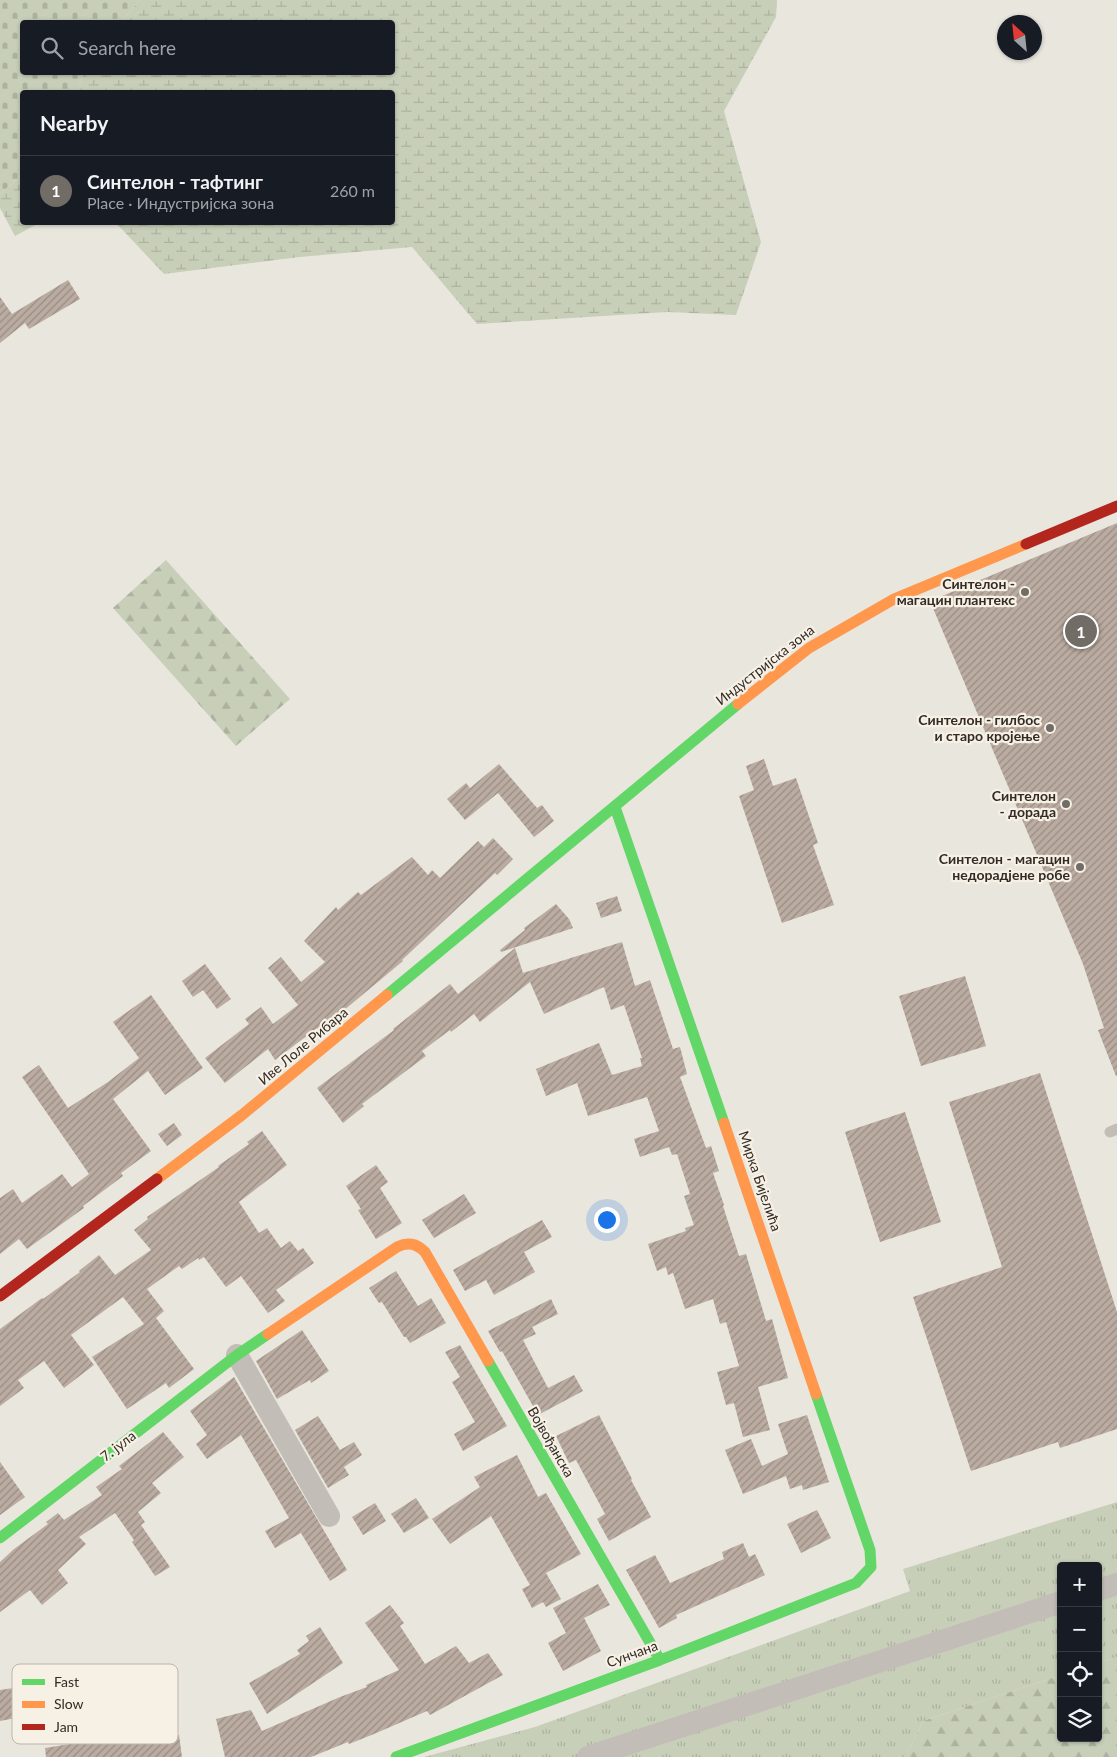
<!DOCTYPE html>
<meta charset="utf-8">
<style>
body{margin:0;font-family:Lato,sans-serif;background:#20242c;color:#f1f3f6}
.controls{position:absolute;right:15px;bottom:15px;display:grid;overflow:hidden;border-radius:5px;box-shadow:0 1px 4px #0004}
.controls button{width:45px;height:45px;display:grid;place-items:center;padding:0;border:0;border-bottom:1px solid #363941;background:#171b24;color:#f1f3f6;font:25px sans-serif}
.compass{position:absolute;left:997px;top:15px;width:45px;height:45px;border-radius:50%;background:#171b24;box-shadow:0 1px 4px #0004;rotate:333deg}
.you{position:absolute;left:606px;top:1219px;width:18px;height:18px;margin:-12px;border:4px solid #fff;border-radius:50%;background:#1a73e8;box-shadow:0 0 0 8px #1a73e833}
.badge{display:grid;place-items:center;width:32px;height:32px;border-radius:50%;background:#726c66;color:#fff;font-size:16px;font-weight:700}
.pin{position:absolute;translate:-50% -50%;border:2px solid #fff;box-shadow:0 1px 5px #0006}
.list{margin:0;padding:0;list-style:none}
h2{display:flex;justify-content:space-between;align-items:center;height:65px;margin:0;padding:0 20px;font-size:21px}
h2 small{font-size:16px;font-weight:400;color:#9ea1a6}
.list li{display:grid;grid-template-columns:32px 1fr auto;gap:15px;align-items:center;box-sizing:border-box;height:70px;padding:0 20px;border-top:1px solid #363941}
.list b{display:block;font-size:19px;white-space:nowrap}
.list p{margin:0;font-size:16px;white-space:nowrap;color:#9ea1a6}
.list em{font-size:16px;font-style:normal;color:#9ea1a6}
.icon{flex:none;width:28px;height:28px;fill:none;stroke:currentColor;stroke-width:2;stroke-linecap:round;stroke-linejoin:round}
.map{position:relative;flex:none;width:1117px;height:1757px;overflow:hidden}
.search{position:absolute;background:#171b24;box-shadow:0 1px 4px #0004;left:20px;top:20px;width:375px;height:55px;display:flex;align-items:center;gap:12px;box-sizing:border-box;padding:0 18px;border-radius:5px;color:#9ea1a6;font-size:19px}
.panel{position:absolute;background:#171b24;box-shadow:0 1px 4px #0004;left:20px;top:90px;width:375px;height:135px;border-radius:5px}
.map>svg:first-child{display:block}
.grass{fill:url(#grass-tufts)}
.forest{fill:url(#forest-firs)}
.wetland{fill:url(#wetland-marsh)}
.cemetery{fill:url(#cemetery-stones)}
.building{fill:url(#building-hatch)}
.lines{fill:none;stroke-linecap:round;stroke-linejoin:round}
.lane{stroke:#c2bdb7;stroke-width:11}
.street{stroke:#c2bdb7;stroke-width:22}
.fast{stroke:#63d668;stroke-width:11}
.slow{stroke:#ff974d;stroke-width:11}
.jam{stroke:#b3261e;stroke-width:11}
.poi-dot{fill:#726c66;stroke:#f7f0e5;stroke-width:2}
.labels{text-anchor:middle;stroke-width:4.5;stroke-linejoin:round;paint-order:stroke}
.poi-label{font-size:14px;font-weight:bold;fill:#322b26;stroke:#f7f0e5;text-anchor:end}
.street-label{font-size:14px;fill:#322b26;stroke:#f7f0e5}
.key{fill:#f7f0e5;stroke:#bcb5ac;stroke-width:1}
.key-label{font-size:14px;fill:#322b26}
</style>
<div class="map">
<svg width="1117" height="1757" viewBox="0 0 1117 1757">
<defs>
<pattern id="grass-tufts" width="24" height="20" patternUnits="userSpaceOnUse" patternTransform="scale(1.25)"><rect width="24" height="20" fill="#c8cfb9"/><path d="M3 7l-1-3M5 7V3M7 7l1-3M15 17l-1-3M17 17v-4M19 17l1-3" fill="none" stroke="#acb29f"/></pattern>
<pattern id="forest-firs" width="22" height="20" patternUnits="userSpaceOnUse" patternTransform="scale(1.25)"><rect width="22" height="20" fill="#c8cfb9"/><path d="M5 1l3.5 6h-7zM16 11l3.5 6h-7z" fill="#acb29f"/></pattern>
<pattern id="wetland-marsh" width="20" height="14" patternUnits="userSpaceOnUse" patternTransform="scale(1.25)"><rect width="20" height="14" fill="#c8cfb9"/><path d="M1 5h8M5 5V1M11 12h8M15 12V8" fill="none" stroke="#acb29f"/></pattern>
<pattern id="cemetery-stones" width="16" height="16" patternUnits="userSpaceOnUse" patternTransform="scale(1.25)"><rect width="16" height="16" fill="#c8cfb9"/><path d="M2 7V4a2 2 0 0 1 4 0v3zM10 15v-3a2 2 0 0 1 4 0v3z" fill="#acb29f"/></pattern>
<pattern id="building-hatch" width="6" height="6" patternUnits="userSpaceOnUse" patternTransform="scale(1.25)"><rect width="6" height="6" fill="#bbaca1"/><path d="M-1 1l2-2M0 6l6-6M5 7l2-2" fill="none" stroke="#998c83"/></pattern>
</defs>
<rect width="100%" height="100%" fill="#e9e6de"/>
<!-- grass -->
<path class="grass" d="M 1117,1502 L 1117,1657 L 1098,1663 L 1098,1566 L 1061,1566 L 1061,1675 L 923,1721 L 905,1757 L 424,1757 L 535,1727 L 910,1591 L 903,1569 Z"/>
<!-- forest -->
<path class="forest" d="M 166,560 L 290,699 L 236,746 L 113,608 Z
M 1117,1657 L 1117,1757 L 905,1757 L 923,1721 L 1061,1675 L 1061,1738 L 1098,1738 L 1098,1663 Z"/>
<!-- wetland -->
<path class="wetland" d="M 140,0 L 777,0 L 776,17 L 724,111 L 761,242 L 736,315 L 667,312 L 477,324 L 412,247 L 300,257 L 164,274 L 116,223 L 392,222 L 392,92 L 76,92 L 84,73 L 392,72 L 392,22 L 121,22 Z
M 22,175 L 22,222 L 39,223 L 15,236 L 0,208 L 0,194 Z"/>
<!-- cemetery -->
<path class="cemetery" d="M 0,0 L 140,0 L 121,22 L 22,22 L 22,72 L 84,73 L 76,92 L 22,92 L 22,175 L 0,194 Z"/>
<!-- building -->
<path class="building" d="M 68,280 L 80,299 L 29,329 L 25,323 L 0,343 L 0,297 L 12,314 Z
M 1117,523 L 1117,1076 L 1116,1076 L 1098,1030 L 1104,1028 L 1083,964 L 930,601 Z
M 764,759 L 773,786 L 796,778 L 818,843 L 813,845 L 834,905 L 782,923 L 739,796 L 754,790 L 746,766 Z
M 499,764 L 537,808 L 542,805 L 554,821 L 534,837 L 498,793 L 465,820 L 447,799 L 466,783 L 470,788 Z
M 493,838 L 513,859 L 497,875 L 495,873 L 402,960 L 403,961 L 319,1031 L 317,1028 L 275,1060 L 268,1049 L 225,1083 L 205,1058 L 249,1024 L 245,1019 L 261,1007 L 273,1024 L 298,1005 L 268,968 L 281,957 L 301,982 L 325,962 L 304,941 L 336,907 L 338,910 L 358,892 L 361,895 L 412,857 L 428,875 L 432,870 L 440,878 L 478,841 L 484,847 Z
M 617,896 L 622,911 L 601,918 L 596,903 Z
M 556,904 L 569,919 L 573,928 L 501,952 L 500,950 L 525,930 L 524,928 Z
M 622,942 L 635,986 L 650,980 L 673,1049 L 680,1047 L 687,1074 L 680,1077 L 706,1148 L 711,1146 L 719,1171 L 713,1173 L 724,1205 L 723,1206 L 739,1256 L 746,1254 L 766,1321 L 772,1319 L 788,1378 L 758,1387 L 770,1430 L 743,1437 L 734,1403 L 726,1405 L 717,1372 L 739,1366 L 726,1322 L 720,1324 L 713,1299 L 685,1309 L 673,1273 L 668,1275 L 666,1267 L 657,1271 L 648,1244 L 686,1231 L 685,1228 L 694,1225 L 684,1196 L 690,1194 L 677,1154 L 672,1155 L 669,1147 L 640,1157 L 634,1139 L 659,1131 L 647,1097 L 588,1116 L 577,1083 L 546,1096 L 536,1069 L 599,1043 L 612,1075 L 642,1066 L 640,1058 L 642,1058 L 624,1005 L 611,1010 L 604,987 L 544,1014 L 530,982 L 480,1022 L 474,1014 L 451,1032 L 450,1030 L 422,1051 L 426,1056 L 362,1104 L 364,1106 L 343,1123 L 317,1088 L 394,1030 L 393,1029 L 450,984 L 458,994 L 515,948 L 523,973 Z
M 205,964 L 231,999 L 217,1009 L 203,990 L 193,997 L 182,981 Z
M 965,976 L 986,1046 L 921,1066 L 899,996 Z
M 151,995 L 203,1068 L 165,1095 L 148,1071 L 113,1099 L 151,1151 L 121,1173 L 123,1176 L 83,1206 L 84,1208 L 27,1249 L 19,1239 L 0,1254 L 0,1198 L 13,1189 L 22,1203 L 62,1174 L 72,1187 L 89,1174 L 22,1077 L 39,1065 L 68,1108 L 108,1082 L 139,1058 L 113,1022 Z
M 1040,1073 L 1117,1312 L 1117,1429 L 1060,1448 L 1058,1442 L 971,1471 L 913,1297 L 1002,1267 L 949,1102 Z
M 905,1112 L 941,1222 L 880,1242 L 845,1132 Z
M 174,1123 L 182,1135 L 167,1146 L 158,1134 Z
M 262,1131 L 287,1165 L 239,1202 L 259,1233 L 267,1228 L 281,1248 L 290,1241 L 298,1251 L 303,1248 L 314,1263 L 276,1290 L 285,1301 L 268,1313 L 241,1276 L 226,1287 L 204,1257 L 199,1260 L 198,1258 L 182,1269 L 179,1266 L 147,1289 L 164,1311 L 156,1318 L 194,1369 L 169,1388 L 166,1383 L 127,1409 L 92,1357 L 144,1324 L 123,1297 L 71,1335 L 94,1365 L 64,1388 L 44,1361 L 18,1380 L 24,1388 L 0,1406 L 0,1329 L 42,1298 L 43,1299 L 80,1272 L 79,1271 L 99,1255 L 115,1275 L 151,1250 L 134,1230 L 148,1219 L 147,1217 L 219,1167 L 218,1166 L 249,1144 L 247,1142 Z
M 376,1165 L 388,1182 L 380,1188 L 402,1223 L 376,1239 L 358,1210 L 361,1209 L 346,1186 Z
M 464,1194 L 476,1213 L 434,1238 L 422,1220 Z
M 542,1220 L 552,1237 L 524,1252 L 535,1272 L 494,1295 L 486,1280 L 465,1291 L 453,1270 Z
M 396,1271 L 418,1306 L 431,1298 L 446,1323 L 410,1343 L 406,1337 L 404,1337 L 382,1302 L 379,1303 L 369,1288 Z
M 551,1299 L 558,1314 L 532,1327 L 536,1334 L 523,1340 L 548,1388 L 574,1375 L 583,1391 L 538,1415 L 502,1351 L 500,1352 L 488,1331 Z
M 302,1330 L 329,1371 L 311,1383 L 310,1380 L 277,1399 L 256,1361 Z
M 460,1345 L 507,1426 L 463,1451 L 454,1434 L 475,1422 L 452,1382 L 460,1377 L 445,1352 Z
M 234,1377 L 347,1570 L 330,1581 L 301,1533 L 275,1548 L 265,1531 L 289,1518 L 241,1435 L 207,1459 L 196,1444 L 207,1435 L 190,1411 Z
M 599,1415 L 632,1479 L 631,1480 L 651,1517 L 609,1541 L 597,1519 L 605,1514 L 576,1460 L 569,1463 L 556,1436 Z
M 807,1415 L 829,1482 L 803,1490 L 802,1485 L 790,1489 L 786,1476 L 743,1494 L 725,1450 L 751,1439 L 762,1466 L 788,1454 L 778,1424 Z
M 318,1416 L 340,1450 L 354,1442 L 362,1455 L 344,1467 L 349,1475 L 328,1488 L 295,1430 Z
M 163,1432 L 184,1457 L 152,1483 L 161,1493 L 138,1512 L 145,1522 L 141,1525 L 170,1567 L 155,1576 L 132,1542 L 134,1540 L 115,1513 L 79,1537 L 86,1544 L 58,1570 L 68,1583 L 42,1605 L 30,1590 L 0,1612 L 0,1562 L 14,1549 L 48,1524 L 46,1522 L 58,1513 L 64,1520 L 102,1495 L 96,1487 L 122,1469 L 119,1466 Z
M 517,1455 L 538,1497 L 546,1493 L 581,1554 L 546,1573 L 561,1599 L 546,1607 L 543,1602 L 532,1608 L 522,1589 L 530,1585 L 491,1516 L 450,1544 L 432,1519 L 480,1487 L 474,1477 Z
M 0,1462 L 25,1497 L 0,1515 Z
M 416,1498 L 429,1518 L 404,1533 L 391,1514 Z
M 375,1503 L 386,1521 L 363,1535 L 352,1517 Z
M 817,1510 L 831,1538 L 801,1553 L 787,1524 Z
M 743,1543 L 749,1557 L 755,1554 L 765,1575 L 676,1615 L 677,1618 L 659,1628 L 626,1570 L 655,1555 L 670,1583 L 724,1559 L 722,1552 Z
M 598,1584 L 610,1605 L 584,1618 L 601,1651 L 563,1671 L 548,1643 L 566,1633 L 553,1608 Z
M 390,1605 L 404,1623 L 400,1626 L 425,1664 L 456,1646 L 469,1663 L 488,1653 L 503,1675 L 430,1715 L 427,1711 L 374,1734 L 349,1744 L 348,1742 L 311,1757 L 225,1757 L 216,1719 L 251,1710 L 262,1731 L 340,1697 L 367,1687 L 366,1685 L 399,1670 L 365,1623 Z
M 320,1627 L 343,1663 L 267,1714 L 249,1683 L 300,1654 L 297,1650 L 309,1641 L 306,1636 Z
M 20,1687 L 24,1712 L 16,1713 L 16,1718 L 0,1721 L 0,1690 Z
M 139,1725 L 141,1741 L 179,1735 L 182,1757 L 46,1757 L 45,1748 L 119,1736 L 118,1728 Z"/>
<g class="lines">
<!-- lane -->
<path class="lane" d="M 1110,1132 L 1117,1129"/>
<!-- street -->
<path class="street" d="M 237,1355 L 329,1516
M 1098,1590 L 1117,1584
M 588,1757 L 1061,1602"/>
<!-- fast -->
<path class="fast" d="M 615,807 L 724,1123
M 387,995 L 738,704
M 488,1361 L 660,1660
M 0,1538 L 237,1355 L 268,1334
M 396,1757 L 660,1660 L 856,1583 L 871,1567 L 870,1550 L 816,1394"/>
<!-- slow -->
<path class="slow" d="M 738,704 L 809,648 L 894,599 L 1026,544
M 724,1123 L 816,1394
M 157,1179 L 242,1115 L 387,995
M 268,1334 L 397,1247 C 408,1242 416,1243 425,1252 L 488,1361"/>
<!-- jam -->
<path class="jam" d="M 1026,544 L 1117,506
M 0,1296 L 157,1179"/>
</g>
<!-- markers -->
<g class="poi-dot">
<circle cx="1025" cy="592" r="5"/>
<circle cx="1050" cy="728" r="5"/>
<circle cx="1066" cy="804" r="5"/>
<circle cx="1080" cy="867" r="5"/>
</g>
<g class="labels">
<!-- poi labels -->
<g class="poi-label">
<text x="1015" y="589">Синтелон -<tspan x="1015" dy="16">магацин плантекс</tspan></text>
<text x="1040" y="725">Синтелон - гилбос<tspan x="1040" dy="16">и старо кројење</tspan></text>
<text x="1056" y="801">Синтелон<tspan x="1056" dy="16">- дорада</tspan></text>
<text x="1070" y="864">Синтелон - магацин<tspan x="1070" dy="16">недорадјене робе</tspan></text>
</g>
<!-- street labels -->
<g class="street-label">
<text transform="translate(765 665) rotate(-38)" y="5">Индустријска зона</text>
<text transform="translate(303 1046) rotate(-40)" y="5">Иве Лоле Рибара</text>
<text transform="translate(760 1181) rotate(71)" y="5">Мирка Бијелића</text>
<text transform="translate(551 1442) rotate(60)" y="5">Војвођанска</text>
<text transform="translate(118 1446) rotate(-38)" y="5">7. јула</text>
<text transform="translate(632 1654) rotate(-20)" y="5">Сунчана</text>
</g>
</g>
<!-- legend -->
<rect x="12" y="1664" width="166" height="80" rx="8" class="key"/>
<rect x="22" y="1679" width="23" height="6" fill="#63d668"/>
<rect x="22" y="1701" width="23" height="7" fill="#ff974d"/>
<rect x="22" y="1724" width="23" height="6" fill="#b3261e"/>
<g class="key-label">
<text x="54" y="1687">Fast</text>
<text x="54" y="1709">Slow</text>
<text x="54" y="1732">Jam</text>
</g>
</svg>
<div class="controls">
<button>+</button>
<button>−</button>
<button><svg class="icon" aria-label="locate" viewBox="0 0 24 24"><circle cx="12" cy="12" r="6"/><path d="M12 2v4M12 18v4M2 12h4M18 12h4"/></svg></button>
<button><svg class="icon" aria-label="layers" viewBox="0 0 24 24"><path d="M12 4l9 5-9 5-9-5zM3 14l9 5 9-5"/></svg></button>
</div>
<svg class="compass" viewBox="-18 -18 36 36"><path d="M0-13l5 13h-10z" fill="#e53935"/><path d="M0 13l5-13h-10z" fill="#9ea1a6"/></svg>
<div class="you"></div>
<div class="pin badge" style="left:1081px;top:631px">1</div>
<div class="search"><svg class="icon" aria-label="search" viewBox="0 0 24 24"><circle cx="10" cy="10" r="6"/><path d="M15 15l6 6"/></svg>Search here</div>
<section class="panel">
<h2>Nearby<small></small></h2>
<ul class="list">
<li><span class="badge">1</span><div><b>Синтелон - тафтинг</b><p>Place · Индустријска зона</p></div><em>260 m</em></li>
</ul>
</section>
</div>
